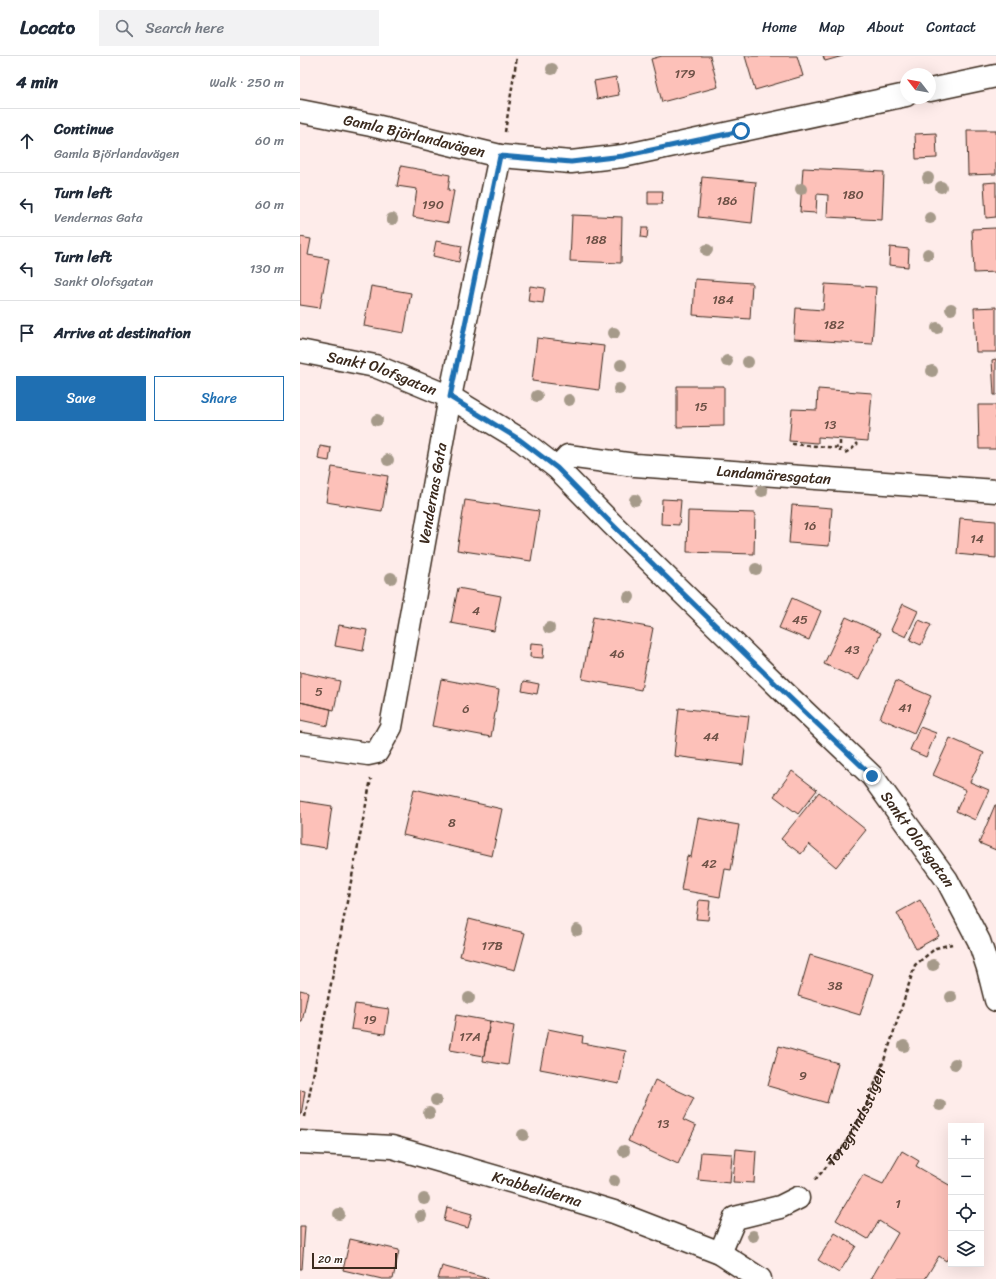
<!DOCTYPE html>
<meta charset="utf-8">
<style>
body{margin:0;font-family:Sriracha,sans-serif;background:#f2f2f3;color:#1f2937}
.controls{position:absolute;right:12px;bottom:12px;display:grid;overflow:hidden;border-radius:0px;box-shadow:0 4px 16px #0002}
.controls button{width:36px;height:36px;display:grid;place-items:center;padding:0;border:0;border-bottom:1px solid #e0e1e3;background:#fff;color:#1f2937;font:20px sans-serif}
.compass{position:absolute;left:600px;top:12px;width:36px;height:36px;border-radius:50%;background:#fff;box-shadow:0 4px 16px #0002;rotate:301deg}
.scale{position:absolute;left:12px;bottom:10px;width:85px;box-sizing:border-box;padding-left:4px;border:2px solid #3b2a1e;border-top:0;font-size:11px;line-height:14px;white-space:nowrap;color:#3b2a1e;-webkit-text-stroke:3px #fff;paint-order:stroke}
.stop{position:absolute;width:12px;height:12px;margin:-9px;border:3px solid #1f6fb2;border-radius:50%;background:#fff}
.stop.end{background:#1f6fb2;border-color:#fff;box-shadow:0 1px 4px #0008}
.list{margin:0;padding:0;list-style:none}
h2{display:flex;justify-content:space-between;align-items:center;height:52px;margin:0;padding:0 16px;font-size:17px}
h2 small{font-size:13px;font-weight:400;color:#747a83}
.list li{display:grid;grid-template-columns:26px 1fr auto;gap:12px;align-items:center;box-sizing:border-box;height:64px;padding:0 16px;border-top:1px solid #e0e1e3}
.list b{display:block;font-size:15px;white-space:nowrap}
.list p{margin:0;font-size:13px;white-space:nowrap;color:#747a83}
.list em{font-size:13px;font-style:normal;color:#747a83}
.actions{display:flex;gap:8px;padding:12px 16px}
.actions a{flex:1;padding:9px 0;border:1px solid #1f6fb2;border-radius:0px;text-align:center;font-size:14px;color:#1f6fb2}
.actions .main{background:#1f6fb2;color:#fff}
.icon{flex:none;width:22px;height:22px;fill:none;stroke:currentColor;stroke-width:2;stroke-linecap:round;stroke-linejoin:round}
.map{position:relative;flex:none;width:696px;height:1223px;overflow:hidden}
header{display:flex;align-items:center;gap:24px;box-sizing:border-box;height:56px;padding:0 20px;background:#fff;border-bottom:1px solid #e0e1e3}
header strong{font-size:19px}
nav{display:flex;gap:22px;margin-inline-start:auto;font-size:14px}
.search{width:280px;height:36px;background:#f2f2f3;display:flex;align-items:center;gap:10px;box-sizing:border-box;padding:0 14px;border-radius:0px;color:#747a83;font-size:15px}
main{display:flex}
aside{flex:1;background:#fff}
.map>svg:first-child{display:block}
.building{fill:#fdc1b9;stroke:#3b2a1e}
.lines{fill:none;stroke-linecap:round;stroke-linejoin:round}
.street-casing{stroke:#3b2a1e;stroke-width:25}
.path{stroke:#3b2a1e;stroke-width:2.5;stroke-dasharray:4 3;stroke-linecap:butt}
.street{stroke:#fff;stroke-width:22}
.tree{fill:#a69a8a}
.route{stroke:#1f6fb2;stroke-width:5}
.labels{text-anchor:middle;stroke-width:3;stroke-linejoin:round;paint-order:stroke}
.number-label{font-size:13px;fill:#6c5045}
.street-label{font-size:15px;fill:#3b2a1e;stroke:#fff}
</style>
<header>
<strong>Locato</strong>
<div class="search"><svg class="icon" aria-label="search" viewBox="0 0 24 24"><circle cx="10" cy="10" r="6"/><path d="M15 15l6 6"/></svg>Search here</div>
<nav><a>Home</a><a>Map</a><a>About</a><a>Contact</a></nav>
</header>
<main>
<aside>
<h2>4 min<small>Walk · 250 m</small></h2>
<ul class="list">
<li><svg class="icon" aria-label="ahead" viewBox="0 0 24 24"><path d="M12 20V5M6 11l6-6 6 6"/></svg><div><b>Continue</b><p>Gamla Björlandavägen</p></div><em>60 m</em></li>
<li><svg class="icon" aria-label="left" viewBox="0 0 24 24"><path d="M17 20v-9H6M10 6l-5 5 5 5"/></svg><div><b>Turn left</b><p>Vendernas Gata</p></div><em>60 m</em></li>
<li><svg class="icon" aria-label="left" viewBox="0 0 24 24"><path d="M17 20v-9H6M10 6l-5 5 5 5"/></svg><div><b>Turn left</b><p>Sankt Olofsgatan</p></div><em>130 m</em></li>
<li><svg class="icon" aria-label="arrive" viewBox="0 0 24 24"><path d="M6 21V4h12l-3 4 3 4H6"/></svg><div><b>Arrive at destination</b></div></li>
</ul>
<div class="actions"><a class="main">Save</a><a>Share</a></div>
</aside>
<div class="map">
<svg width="696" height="1223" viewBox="0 0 696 1223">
<rect width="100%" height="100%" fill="#feecea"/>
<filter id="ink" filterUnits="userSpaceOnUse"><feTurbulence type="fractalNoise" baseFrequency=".025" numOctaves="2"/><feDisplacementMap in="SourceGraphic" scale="8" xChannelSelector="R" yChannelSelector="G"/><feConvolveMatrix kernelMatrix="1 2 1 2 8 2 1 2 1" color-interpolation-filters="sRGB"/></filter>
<g filter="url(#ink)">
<!-- building -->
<path class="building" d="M 362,0 L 410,0 L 418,31 L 362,46 L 351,3 Z
M 445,0 L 497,0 L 503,20 L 455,34 Z
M 523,0 L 543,0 L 525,5 Z
M 316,21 L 319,39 L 297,43 L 294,25 Z
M 667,74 L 696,74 L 696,118 L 668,119 Z
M 636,77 L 637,102 L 616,103 L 615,78 Z
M 101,110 L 150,119 L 148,134 L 154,135 L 148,167 L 113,161 L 117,133 L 97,130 Z
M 503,112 L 584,116 L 582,164 L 527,161 L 528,139 L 517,138 L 516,157 L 500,156 Z
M 402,121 L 456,126 L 452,167 L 398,161 Z
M 696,126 L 696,161 L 686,162 L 684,127 Z
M 348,135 L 363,135 L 362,148 L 348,148 Z
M 272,159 L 322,161 L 321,207 L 270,205 Z
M 342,172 L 348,172 L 347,182 L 341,181 Z
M 696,172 L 696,216 L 674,217 L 672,173 Z
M 0,181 L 11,183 L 8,199 L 29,203 L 20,252 L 0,249 Z
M 136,185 L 162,190 L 159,206 L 133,200 Z
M 590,191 L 609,193 L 608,211 L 589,209 Z
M 395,223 L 452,227 L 450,263 L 393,259 Z
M 525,228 L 576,231 L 572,288 L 494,283 L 496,252 L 523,254 Z
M 71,230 L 111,237 L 104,277 L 64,270 Z
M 230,230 L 245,232 L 243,247 L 228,245 Z
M 696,251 L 696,296 L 676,296 L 674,252 Z
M 237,282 L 304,290 L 299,334 L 232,325 Z
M 696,303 L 696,339 L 694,339 L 692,304 Z
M 377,330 L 424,330 L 424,370 L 377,371 Z
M 518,333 L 572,337 L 568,385 L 518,381 L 518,387 L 489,385 L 492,353 L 517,354 Z
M 678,349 L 696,349 L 696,393 L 679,393 Z
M 20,390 L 31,392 L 29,405 L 18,403 Z
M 32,411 L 88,420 L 82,455 L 26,446 Z
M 362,443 L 381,444 L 379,469 L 361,468 Z
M 165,444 L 239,455 L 231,505 L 157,494 Z
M 492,449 L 532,452 L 529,490 L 489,487 Z
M 388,455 L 455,457 L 454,498 L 387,496 Z
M 660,462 L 696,465 L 696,502 L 657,498 Z
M 158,532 L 201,540 L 194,575 L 151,567 Z
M 492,542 L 521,555 L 509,584 L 479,572 Z
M 603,548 L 618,555 L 606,581 L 591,574 Z
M 293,561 L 353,572 L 341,634 L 282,623 Z
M 546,561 L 581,577 L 559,624 L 524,608 Z
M 619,564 L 631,569 L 621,589 L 610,584 Z
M 39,569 L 67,574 L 63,595 L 35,590 Z
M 231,587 L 244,588 L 243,602 L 230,601 Z
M 0,616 L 40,625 L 34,654 L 0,646 Z
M 141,623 L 199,634 L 191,681 L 132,670 Z
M 224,625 L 239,628 L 237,638 L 222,635 Z
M 596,625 L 631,640 L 614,677 L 580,662 Z
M 0,646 L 31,653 L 28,670 L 0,664 Z
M 379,652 L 449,660 L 443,709 L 374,700 Z
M 620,671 L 636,677 L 626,701 L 610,694 Z
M 650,682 L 684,697 L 670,726 L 689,734 L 675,764 L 656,755 L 666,734 L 633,719 Z
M 492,715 L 517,734 L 498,758 L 474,740 Z
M 114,733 L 202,753 L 192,800 L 103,779 Z
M 519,736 L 566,774 L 536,811 L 509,788 L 501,798 L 481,783 Z
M 0,745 L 32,750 L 26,792 L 0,788 Z
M 695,749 L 696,749 L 696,794 L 679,787 Z
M 398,762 L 439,769 L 431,814 L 425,813 L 420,841 L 381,834 L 387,800 L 391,801 Z
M 399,844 L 410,845 L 408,864 L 396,863 Z
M 620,844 L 639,880 L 616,893 L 597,857 Z
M 169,863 L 225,877 L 215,914 L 160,900 Z
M 510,899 L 573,918 L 560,959 L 498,940 Z
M 0,934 L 8,936 L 2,966 L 0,966 Z
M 55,948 L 89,953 L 85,978 L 51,973 Z
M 156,959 L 190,965 L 184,1000 L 150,994 Z
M 190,965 L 214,970 L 208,1009 L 183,1005 Z
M 248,973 L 283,980 L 282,987 L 326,995 L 319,1028 L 240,1013 Z
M 479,990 L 538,1007 L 527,1047 L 468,1030 Z
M 355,1024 L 394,1042 L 383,1064 L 396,1070 L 378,1108 L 328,1085 Z
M 0,1034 L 5,1035 L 1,1059 L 0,1059 Z
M 436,1093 L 456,1095 L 454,1127 L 433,1126 Z
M 602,1095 L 619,1105 L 616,1110 L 651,1130 L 651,1197 L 646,1205 L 639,1200 L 625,1223 L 571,1223 L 598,1177 L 579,1165 L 568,1183 L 536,1164 L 563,1119 L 583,1128 Z
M 401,1096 L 432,1098 L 430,1127 L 398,1124 Z
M 147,1151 L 172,1158 L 168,1172 L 144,1165 Z
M 0,1170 L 5,1170 L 2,1213 L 0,1213 Z
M 535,1177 L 556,1190 L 539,1217 L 518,1204 Z
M 50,1183 L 99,1194 L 93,1223 L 82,1223 L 43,1214 Z
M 142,1210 L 189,1223 L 138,1223 Z"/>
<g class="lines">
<defs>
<g id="street">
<path d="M 630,34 L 696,20"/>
<path id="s2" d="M 0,55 L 71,69 L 200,100 L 271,106 L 323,100 L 606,39"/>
<path id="s3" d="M 0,295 L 75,310 L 150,341 L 221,384 L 257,412 L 312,468 L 485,637 L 572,720 L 647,824 L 679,885 L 688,912 L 696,944"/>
<path id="s4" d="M 257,412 L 268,400 L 335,409 L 696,435"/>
<path id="s5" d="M 0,688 L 68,698 L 77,696 L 91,671 L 150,341 L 200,100"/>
<path id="s6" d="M 0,1086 L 92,1091 L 258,1139 L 314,1156 L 420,1197 L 460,1223"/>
<path d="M 420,1197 L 435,1162 L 480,1151 L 498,1142"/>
</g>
</defs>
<!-- street casing -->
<use href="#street" class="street-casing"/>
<!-- path -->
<g class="path">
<path d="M 205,76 L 217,0"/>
<path d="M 540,385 L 540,398"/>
<path d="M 492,388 L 540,392"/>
<path d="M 545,397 L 552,393 L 558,387"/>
<path d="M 5,1061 L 71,723"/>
<path id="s1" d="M 515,1124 L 544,1090 L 567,1048 L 589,991 L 615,909 L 636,892 L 652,888"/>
</g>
<!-- street -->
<use href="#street" class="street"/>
</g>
<!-- trees -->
<g class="tree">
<circle cx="252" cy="13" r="6"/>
<circle cx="628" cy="122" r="6"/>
<circle cx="641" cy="131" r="6"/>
<circle cx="501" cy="133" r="6"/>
<circle cx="630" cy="162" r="6"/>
<circle cx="92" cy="163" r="6"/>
<circle cx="407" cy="194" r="6"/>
<circle cx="628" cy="198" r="6"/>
<circle cx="651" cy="253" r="6"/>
<circle cx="637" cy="272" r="6"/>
<circle cx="314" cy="277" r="6"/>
<circle cx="427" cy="305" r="6"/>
<circle cx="448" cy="306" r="6"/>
<circle cx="321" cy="309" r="6"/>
<circle cx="632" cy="315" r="6"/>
<circle cx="319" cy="333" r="6"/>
<circle cx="237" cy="340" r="6"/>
<circle cx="269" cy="344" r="6"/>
<circle cx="77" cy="364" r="6"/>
<circle cx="88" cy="404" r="6"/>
<circle cx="462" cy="435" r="6"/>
<circle cx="335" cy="444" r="6"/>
<circle cx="456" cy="513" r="6"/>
<circle cx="91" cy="522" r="6"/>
<circle cx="329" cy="541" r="6"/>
<circle cx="249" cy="572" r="6"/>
<circle cx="277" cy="874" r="6"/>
<circle cx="633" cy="909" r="6"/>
<circle cx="651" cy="941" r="6"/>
<circle cx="169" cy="942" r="6"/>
<circle cx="604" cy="990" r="6"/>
<circle cx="655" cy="1008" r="6"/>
<circle cx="136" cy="1044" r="6"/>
<circle cx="640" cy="1049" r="6"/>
<circle cx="129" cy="1057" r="6"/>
<circle cx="223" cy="1079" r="6"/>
<circle cx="324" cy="1095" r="6"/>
<circle cx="314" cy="1125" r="6"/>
<circle cx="124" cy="1143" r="6"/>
<circle cx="39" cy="1158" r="6"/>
<circle cx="121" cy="1160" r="6"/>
<circle cx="453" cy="1180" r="6"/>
</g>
</g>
<g class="lines" filter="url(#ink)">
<!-- route -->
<path class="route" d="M 441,75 L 323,100 L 271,106 L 200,100 L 150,341 L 220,384 L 257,412 L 312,468 L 485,637 L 572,720"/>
</g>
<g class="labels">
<!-- number labels -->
<g class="number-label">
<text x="385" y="22">179</text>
<text x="553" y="143">180</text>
<text x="427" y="149">186</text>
<text x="133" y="153">190</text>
<text x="296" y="188">188</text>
<text x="423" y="248">184</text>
<text x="534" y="273">182</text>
<text x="401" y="355">15</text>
<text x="530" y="373">13</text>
<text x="510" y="474">16</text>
<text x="677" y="487">14</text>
<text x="176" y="559">4</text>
<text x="500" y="568">45</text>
<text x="552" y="598">43</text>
<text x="317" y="602">46</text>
<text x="19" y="640">5</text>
<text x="605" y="656">41</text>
<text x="166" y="657">6</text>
<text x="411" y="685">44</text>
<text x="152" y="771">8</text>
<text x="409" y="812">42</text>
<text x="192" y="894">17B</text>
<text x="535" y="934">38</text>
<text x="70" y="968">19</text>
<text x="170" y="985">17A</text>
<text x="503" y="1024">9</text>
<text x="363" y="1072">13</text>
<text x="598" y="1152">1</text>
</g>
<!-- street labels -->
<g class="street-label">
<text dy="5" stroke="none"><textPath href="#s2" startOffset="117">Gamla Björlandavägen</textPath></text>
<text dy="5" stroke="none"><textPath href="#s3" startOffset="85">Sankt Olofsgatan</textPath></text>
<text dy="5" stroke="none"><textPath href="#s4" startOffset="223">Landamäresgatan</textPath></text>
<text dy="5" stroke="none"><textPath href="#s5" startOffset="344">Vendernas Gata</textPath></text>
<text dy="5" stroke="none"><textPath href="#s3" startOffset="805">Sankt Olofsgatan</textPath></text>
<text dy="5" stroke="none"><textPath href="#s1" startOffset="76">Toregrindsstigen</textPath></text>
<text dy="5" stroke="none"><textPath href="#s6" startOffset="243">Krabbeliderna</textPath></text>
</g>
</g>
</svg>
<div class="controls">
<button>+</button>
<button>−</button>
<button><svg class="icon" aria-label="locate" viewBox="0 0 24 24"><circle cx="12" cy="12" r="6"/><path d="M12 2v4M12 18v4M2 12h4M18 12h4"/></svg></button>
<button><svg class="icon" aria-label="layers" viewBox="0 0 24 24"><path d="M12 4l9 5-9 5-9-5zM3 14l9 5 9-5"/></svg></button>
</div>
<svg class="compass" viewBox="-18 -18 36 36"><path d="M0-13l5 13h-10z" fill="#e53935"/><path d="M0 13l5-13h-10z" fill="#747a83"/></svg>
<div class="scale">20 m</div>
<div class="stop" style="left:441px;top:75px"></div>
<div class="stop end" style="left:572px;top:720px"></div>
</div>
</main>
